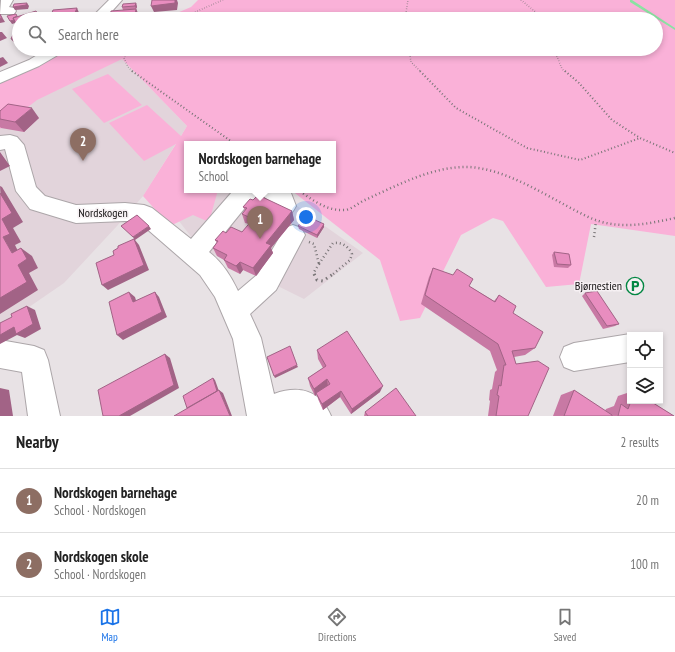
<!DOCTYPE html>
<meta charset="utf-8">
<style>
body{margin:0;font-family:"PT Sans Narrow",sans-serif;background:#f2f2f2;color:#222}
.controls{position:absolute;right:12px;bottom:12px;display:grid;overflow:hidden;border-radius:0px;box-shadow:0 2px 6px #0003}
.controls button{width:36px;height:36px;display:grid;place-items:center;padding:0;border:0;border-bottom:1px solid #e0e0e0;background:#fff;color:#222;font:20px sans-serif}
.you{position:absolute;left:306px;top:217px;width:14px;height:14px;margin:-10px;border:3px solid #fff;border-radius:50%;background:#1a73e8;box-shadow:0 0 0 6px #1a73e833}
.badge{display:grid;place-items:center;width:26px;height:26px;border-radius:50%;background:#1a73e8;color:#fff;font-size:13px;font-weight:700}
.pin{position:absolute;translate:-50% -33px;filter:drop-shadow(0 1px 2px #0008)}
.pin::after{content:'';position:absolute;top:21px;width:14px;height:12px;background:inherit;clip-path:polygon(0 0,100% 0,50% 100%)}
.popup{position:absolute;left:184px;top:141px;width:152px;height:52px;box-sizing:border-box;display:grid;place-content:center;border-radius:0px;background:#fff;filter:drop-shadow(0 1px 3px #0005);font-size:13px;white-space:nowrap;color:#767676}
.popup b{font-size:15px;color:#222}
.popup::after{content:'';position:absolute;left:50%;top:100%;margin-left:-8px;border:8px solid transparent;border-top-color:#fff}
.list{margin:0;padding:0;list-style:none}
h2{display:flex;justify-content:space-between;align-items:center;height:52px;margin:0;padding:0 16px;font-size:17px}
h2 small{font-size:13px;font-weight:400;color:#767676}
.list li{display:grid;grid-template-columns:26px 1fr auto;gap:12px;align-items:center;box-sizing:border-box;height:64px;padding:0 16px;border-top:1px solid #e0e0e0}
.list b{display:block;font-size:15px;white-space:nowrap}
.list p{margin:0;font-size:13px;white-space:nowrap;color:#767676}
.list em{font-size:13px;font-style:normal;color:#767676}
.icon{flex:none;width:22px;height:22px;fill:none;stroke:currentColor;stroke-width:2;stroke-linecap:round;stroke-linejoin:round}
.map{position:relative;flex:none;width:675px;height:416px;overflow:hidden}
.search{position:absolute;background:#fff;box-shadow:0 2px 6px #0003;left:12px;right:12px;top:12px;height:44px;display:flex;align-items:center;gap:10px;box-sizing:border-box;padding:0 14px;border-radius:22px;color:#767676;font-size:15px}
.sheet{height:180px;background:#fff}
nav{display:flex;justify-content:space-around;align-items:center;box-sizing:border-box;height:56px;border-top:1px solid #e0e0e0;background:#fff;font-size:11px;color:#767676}
nav a{display:grid;justify-items:center;gap:2px}
nav .on{color:#1a73e8}
.map>svg:first-child{display:block}
.built{fill:#e2d4db}
.green{fill:#fab1d8}
.lines{fill:none;stroke-linecap:round;stroke-linejoin:round}
.stream{fill:#8ae3a2;fill-rule:evenodd}
.minor-casing{stroke:#aca6a9;stroke-width:2}
.path-far3{stroke:#787476;stroke-width:1.5;stroke-dasharray:0.5 2;stroke-linecap:butt}
.path-far2{stroke:#787476;stroke-width:2;stroke-dasharray:1 2.5;stroke-linecap:butt}
.path-far1{stroke:#787476;stroke-width:2.5;stroke-dasharray:1 3;stroke-linecap:butt}
.path{stroke:#787476;stroke-width:3;stroke-dasharray:1.5 4;stroke-linecap:butt}
.minor{fill:#fff;fill-rule:evenodd}
.wall{fill:#c879a4}
.shaded-wall{fill:#a26386}
.building{fill:#e88dbf;stroke:#a26386}
.labels{text-anchor:middle;stroke-width:3;stroke-linejoin:round;paint-order:stroke}
.street-label{font-size:12px;fill:#131112;stroke:#f6f0f3}
.poi-label{font-size:12px;fill:#131112;stroke:#f6f0f3;text-anchor:end}
</style>
<div class="map">
<svg width="675" height="416" viewBox="0 0 675 416">
<rect width="100%" height="100%" fill="#e8e2e5"/>
<!-- built -->
<path class="built" d="M 66,49 L 122,59 L 187,126 L 143,196 L 117,226 L 64,283 L 0,327 L 0,83 Z
M 154,189 L 277,190 L 305,212 L 363,253 L 304,299 L 217,256 L 196,243 Z"/>
<!-- green -->
<path class="green" d="M 198,0 L 675,0 L 675,236 L 591,224 L 579,284 L 546,287 L 503,221 L 493,218 L 461,235 L 420,318 L 400,321 L 380,260 L 291,190 L 333,190 L 333,144 L 187,144 L 187,190 L 218,190 L 209,222 L 193,215 L 170,226 L 143,196 L 176,144 L 144,161 L 109,123 L 147,105 L 181,136 L 187,126 L 122,59 L 37,100 L 0,129 L 0,83 L 66,49 L 656,49 L 656,19 L 163,19 L 191,7 Z
M 108,74 L 142,105 L 104,123 L 72,89 Z"/>
<g class="lines">
<!-- stream -->
<path class="stream" d="M 630,0 L 632,0 L 675,28 L 675,30 L 630,2 Z"/>
<defs>
<path id="minor" d="M 1,0 L 13,0 L 9,7 L 14,8 L 16,11 L 14,14 L 0,14 Z
M 109,0 L 122,0 L 105,19 L 90,19 Z
M 47,49 L 65,49 L 63,52 L 39,66 L 0,83 L 0,72 L 29,60 Z
M 10,135 L 17,137 L 24,145 L 36,187 L 45,196 L 76,205 L 125,203 L 144,205 L 152,208 L 191,239 L 232,192 L 236,190 L 286,190 L 291,193 L 296,206 C 290,217 285,221 273,217 L 270,211 L 273,204 L 262,195 L 248,204 L 209,252 C 222,262 231,276 238,291 L 258,274 L 285,228 L 293,225 L 301,228 L 305,235 L 276,290 L 250,314 L 261,338 L 274,394 C 299,385 320,390 331,416 L 247,416 L 233,339 L 215,297 L 200,275 L 139,222 L 125,221 L 76,223 L 30,209 L 16,191 L 5,149 L 0,150 L 0,136 Z
M 630,334 L 633,335 L 630,335 L 630,362 L 574,371 L 564,367 L 560,357 L 564,347 L 574,343 Z
M 0,340 L 34,346 L 44,350 L 48,360 L 60,416 L 28,416 L 22,372 L 0,368 Z"/>
</defs>
<!-- minor casing -->
<use href="#minor" class="minor-casing"/>
<!-- path-far3 -->
<path class="path-far3" d="M 521,0 L 544,19
M 179,19 L 223,0
M 405,19 L 408,0
M 128,49 L 124,58 L 128,67 L 133,72
M 409,49 L 411,62 L 421,72
M 554,49 L 562,69 L 566,72"/>
<!-- path-far2 -->
<path class="path-far2" d="M 132,71 L 235,144
M 420,71 L 456,108 L 527,148 L 580,160 L 640,138
M 565,71 L 579,83 L 612,120 L 640,138 L 675,153"/>
<!-- path-far1 -->
<path class="path-far1" d="M 300,191 C 312,200 327,211 344,210 C 351,210 358,203 365,200 C 398,185 433,166 469,167 C 503,169 537,190 567,206 C 580,213 592,220 606,223 C 629,228 652,223 675,218
M 594,237 L 596,221
M 309,242 L 314,244 L 319,264
M 319,264 L 333,243 C 342,242 348,246 352,254 L 350,260 L 332,275
M 315,275 L 314,272 L 319,264"/>
<!-- path -->
<path class="path" d="M 314,274 L 317,280 L 323,281 L 333,274"/>
<!-- minor -->
<use href="#minor" class="minor"/>
</g>
<!-- wall -->
<path class="wall" d="M 136,3 L 137,7 L 136,9 L 139,15 L 138,19 L 110,19 L 123,10 L 122,7 Z
M 0,111 L 39,118 L 24,132 L 1,128 L 0,127 Z
M 253,200 L 292,211 L 294,220 L 271,248 L 273,253 L 256,276 L 243,270 L 240,274 L 228,268 L 224,260 L 217,256 L 213,248 L 217,243 L 215,240 L 226,233 L 242,232 L 249,224 L 245,223 L 242,214 L 245,210 L 243,207 Z
M 324,224 L 324,227 L 317,238 L 299,229 L 298,226 Z
M 554,252 L 571,265 L 568,268 L 554,267 L 552,255 Z
M 433,268 L 469,286 L 494,301 L 499,295 L 513,313 L 535,348 L 525,355 L 514,357 L 528,416 L 488,416 L 490,401 L 489,400 L 490,390 L 492,389 L 495,372 L 497,370 L 490,351 L 421,304 L 429,277 Z
M 585,293 L 619,324 L 615,326 L 603,329 L 582,296 Z
M 317,350 L 380,392 L 351,414 L 340,397 L 323,410 L 318,399 L 317,394 L 315,396 L 310,386 L 308,378 L 323,368 L 318,359 Z
M 574,390 L 605,411 L 606,409 L 614,406 L 618,396 L 630,392 L 630,401 L 650,401 L 674,416 L 553,416 L 561,395 Z
M 365,412 L 416,416 L 364,416 Z"/>
<!-- shaded-wall -->
<path class="shaded-wall" d="M 175,0 L 177,0 L 178,3 L 177,10 L 154,12 L 151,6 Z
M 27,3 L 29,6 L 28,9 L 15,10 L 13,7 Z
M 136,3 L 137,7 L 136,9 L 139,15 L 138,19 L 128,19 L 128,18 L 136,9 L 135,6 Z
M 77,8 L 80,15 L 79,19 L 50,19 L 50,18 Z
M 0,14 L 5,22 L 0,23 Z
M 39,16 L 41,19 L 34,19 L 33,17 Z
M 18,19 L 19,22 L 12,24 L 10,21 Z
M 0,32 L 2,32 L 7,38 L 0,41 Z
M 19,38 L 19,45 L 16,45 L 11,39 Z
M 3,57 L 8,63 L 0,67 L 0,58 Z
M 32,108 L 39,118 L 24,132 L 15,122 Z
M 0,152 L 10,166 L 0,171 Z
M 0,186 L 2,187 L 23,222 L 13,228 L 21,242 L 15,245 L 23,261 L 12,253 L 3,237 L 2,219 Z
M 292,211 L 294,220 L 271,248 L 273,253 L 256,276 L 253,268 L 266,243 Z
M 324,224 L 324,227 L 317,238 L 317,235 Z
M 149,226 L 151,229 L 135,240 L 139,245 L 149,270 L 108,290 L 102,285 L 134,239 L 133,237 Z
M 21,248 L 32,256 L 38,268 L 29,273 L 38,290 L 0,314 L 0,298 L 18,265 Z
M 240,262 L 243,270 L 240,274 L 236,266 Z
M 129,292 L 135,297 L 138,307 L 133,302 Z
M 155,292 L 159,297 L 167,317 L 123,340 L 117,335 Z
M 27,306 L 35,310 L 41,329 L 25,338 L 17,335 L 0,344 L 0,335 Z
M 165,354 L 170,358 L 179,388 L 130,416 L 119,416 Z
M 297,365 L 298,367 L 275,378 L 274,376 Z
M 213,378 L 215,380 L 220,394 L 191,413 Z
M 327,379 L 328,387 L 316,393 L 317,394 L 315,396 L 314,389 Z
M 383,386 L 380,392 L 351,414 L 352,409 Z
M 0,388 L 9,390 L 13,416 L 0,416 Z
M 219,390 L 223,393 L 232,416 L 230,416 Z
M 341,391 L 340,397 L 323,410 L 322,404 Z"/>
<!-- building -->
<path class="building" d="M 152,0 L 175,0 L 175,3 L 151,6 Z
M 27,3 L 26,5 L 13,7 L 14,4 Z
M 136,3 L 135,6 L 122,7 L 123,4 Z
M 77,8 L 74,15 L 50,18 L 53,10 Z
M 136,9 L 135,16 L 128,18 L 110,19 L 111,11 Z
M 36,11 L 39,16 L 33,17 L 34,19 L 19,19 L 19,24 L 17,25 L 13,18 Z
M 0,14 L 2,18 L 0,19 Z
M 16,14 L 17,16 L 13,18 L 14,20 L 10,21 L 7,16 Z
M 15,30 L 19,30 L 19,38 L 11,39 Z
M 8,104 L 32,108 L 15,122 L 0,119 L 0,111 Z
M 0,193 L 12,213 L 2,219 L 10,234 L 3,237 L 12,253 L 21,248 L 27,259 L 18,265 L 27,282 L 0,298 Z
M 258,195 L 292,211 L 266,243 L 271,245 L 253,268 L 240,262 L 236,266 L 224,260 L 227,255 L 213,248 L 218,241 L 215,240 L 223,231 L 226,233 L 231,227 L 242,232 L 253,219 L 242,214 L 247,208 L 243,207 L 250,199 L 253,200 Z
M 137,215 L 149,226 L 133,237 L 121,226 Z
M 306,216 L 324,224 L 317,235 L 298,226 Z
M 134,239 L 144,265 L 102,285 L 96,263 L 114,255 L 113,251 L 118,248 L 118,246 Z
M 554,252 L 569,254 L 571,265 L 557,264 Z
M 433,268 L 453,275 L 457,269 L 473,279 L 469,286 L 495,302 L 499,295 L 516,306 L 513,313 L 543,332 L 535,348 L 512,351 L 516,364 L 538,361 L 549,368 L 528,416 L 496,416 L 499,396 L 497,395 L 499,385 L 501,386 L 504,365 L 506,365 L 498,344 L 425,295 Z
M 597,291 L 619,324 L 607,326 L 585,293 Z
M 129,292 L 133,302 L 155,292 L 162,312 L 117,335 L 109,302 Z
M 27,306 L 33,324 L 16,334 L 14,327 L 0,335 L 0,323 L 12,317 L 11,314 Z
M 347,331 L 383,386 L 352,409 L 341,391 L 322,404 L 316,393 L 330,384 L 327,379 L 314,389 L 308,378 L 326,366 L 317,350 Z
M 290,346 L 297,365 L 274,376 L 267,357 Z
M 165,354 L 174,385 L 119,416 L 103,416 L 98,390 Z
M 213,378 L 217,391 L 187,408 L 183,396 Z
M 396,388 L 416,416 L 368,416 L 365,412 Z
M 219,390 L 230,416 L 174,416 Z
M 574,390 L 612,415 L 612,416 L 564,416 Z
M 631,401 L 650,401 L 674,416 L 618,416 L 621,404 L 628,409 Z"/>
<!-- icons -->
<defs>
<symbol id="parking-ring" viewBox="-11 -11 22 22"><circle r="9.5" fill="#f6f0f3" stroke="#048743" stroke-width="1.5"/><path d="M-3.5-5.5H1a3.5 3.5 0 0 1 0 7H-1V5.5H-3.5ZM-1-3.4V-.6H.8a1.4 1.4 0 0 0 0-2.8Z" fill="#048743"/></symbol>
</defs>
<g fill-rule="evenodd">
<use href="#parking-ring" x="625" y="276" width="20" height="20"/>
</g>
<g class="labels">
<!-- street labels -->
<g class="street-label">
<text x="103" y="217">Nordskogen</text>
</g>
<!-- poi labels -->
<g class="poi-label">
<text x="622" y="290">Bjørnestien</text>
</g>
</g>
</svg>
<div class="controls">
<button><svg class="icon" aria-label="locate" viewBox="0 0 24 24"><circle cx="12" cy="12" r="6"/><path d="M12 2v4M12 18v4M2 12h4M18 12h4"/></svg></button>
<button><svg class="icon" aria-label="layers" viewBox="0 0 24 24"><path d="M12 4l9 5-9 5-9-5zM3 14l9 5 9-5"/></svg></button>
</div>
<div class="you"></div>
<div class="pin badge" style="left:260px;top:239px;background:#8d6e63">1</div>
<div class="popup"><b>Nordskogen barnehage</b>School</div>
<div class="pin badge" style="left:83px;top:161px;background:#8d6e63">2</div>
<div class="search"><svg class="icon" aria-label="search" viewBox="0 0 24 24"><circle cx="10" cy="10" r="6"/><path d="M15 15l6 6"/></svg>Search here</div>
</div>
<section class="sheet">
<h2>Nearby<small>2 results</small></h2>
<ul class="list">
<li><span class="badge" style="background:#8d6e63">1</span><div><b>Nordskogen barnehage</b><p>School · Nordskogen</p></div><em>20 m</em></li>
<li><span class="badge" style="background:#8d6e63">2</span><div><b>Nordskogen skole</b><p>School · Nordskogen</p></div><em>100 m</em></li>
</ul>
</section>
<nav>
<a class="on"><svg class="icon" aria-label="map" viewBox="0 0 24 24"><path d="M3 6l6-2 6 2 6-2v14l-6 2-6-2-6 2zM9 4v14M15 6v14"/></svg>Map</a>
<a><svg class="icon" aria-label="directions" viewBox="0 0 24 24"><path d="M12 3l9 9-9 9-9-9zM9 14v-3h6M13 9l2 2-2 2"/></svg>Directions</a>
<a><svg class="icon" aria-label="saved" viewBox="0 0 24 24"><path d="M7 4h10v16l-5-4-5 4z"/></svg>Saved</a>
</nav>
